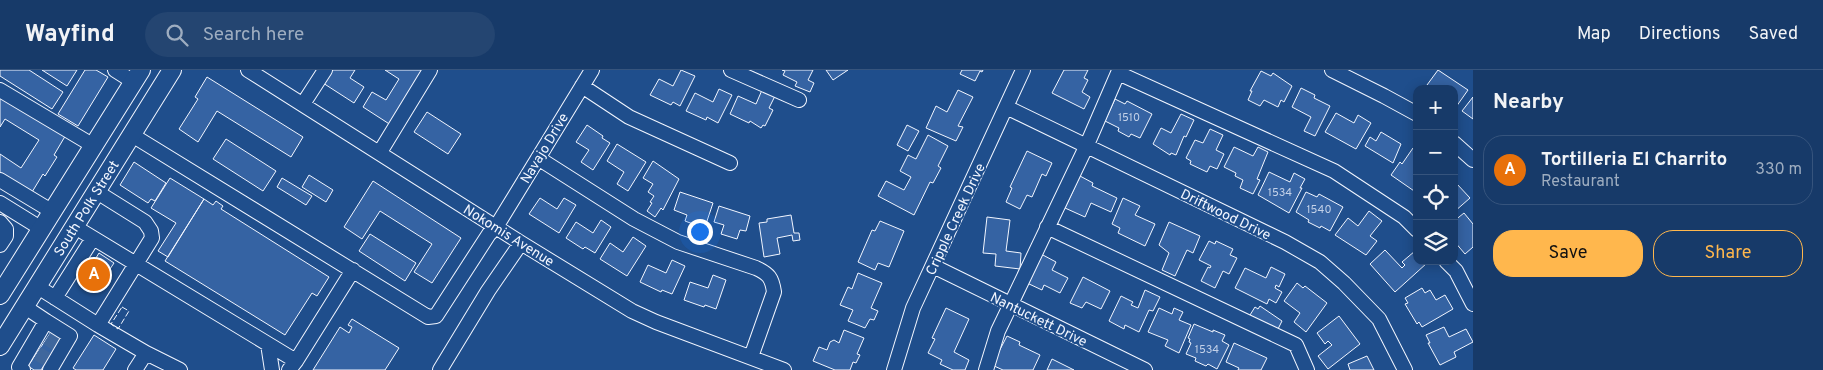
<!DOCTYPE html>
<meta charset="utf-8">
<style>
body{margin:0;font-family:Overpass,sans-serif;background:#244571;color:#f1f3f6}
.controls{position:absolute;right:15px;top:15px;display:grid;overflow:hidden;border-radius:10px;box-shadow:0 2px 12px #0003}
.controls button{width:45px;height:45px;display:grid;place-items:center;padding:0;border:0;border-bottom:1px solid #36547d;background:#173a69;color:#f1f3f6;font:25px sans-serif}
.you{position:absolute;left:699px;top:161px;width:18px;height:18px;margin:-12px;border:4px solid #fff;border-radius:50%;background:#1a73e8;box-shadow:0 0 0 8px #1a73e833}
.badge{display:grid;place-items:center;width:32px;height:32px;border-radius:50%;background:#ffb74d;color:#fff;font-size:16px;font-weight:700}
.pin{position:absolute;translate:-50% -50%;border:2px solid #fff;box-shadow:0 1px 5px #0006}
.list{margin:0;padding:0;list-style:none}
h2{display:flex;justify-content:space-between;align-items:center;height:65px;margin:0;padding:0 20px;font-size:21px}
h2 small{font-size:16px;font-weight:400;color:#9eadc0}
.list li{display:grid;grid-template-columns:32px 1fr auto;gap:15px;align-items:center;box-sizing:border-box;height:70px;margin:0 10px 10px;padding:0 10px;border:1px solid #36547d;border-radius:20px}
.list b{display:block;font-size:19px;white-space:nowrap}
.list p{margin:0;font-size:16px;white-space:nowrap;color:#9eadc0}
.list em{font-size:16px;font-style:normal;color:#9eadc0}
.actions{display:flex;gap:10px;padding:15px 20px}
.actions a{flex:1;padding:11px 0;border:1px solid #ffb74d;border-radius:20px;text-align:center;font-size:18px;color:#ffb74d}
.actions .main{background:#ffb74d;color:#111}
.icon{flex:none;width:28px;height:28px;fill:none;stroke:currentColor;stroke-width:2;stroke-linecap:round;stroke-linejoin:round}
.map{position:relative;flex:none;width:1473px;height:300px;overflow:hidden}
header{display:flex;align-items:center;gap:30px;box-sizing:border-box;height:70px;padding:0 25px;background:#173a69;border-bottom:1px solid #36547d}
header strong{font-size:24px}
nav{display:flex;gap:28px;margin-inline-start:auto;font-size:18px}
.search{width:350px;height:45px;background:#244571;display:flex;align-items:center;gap:12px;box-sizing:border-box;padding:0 18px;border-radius:28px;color:#9eadc0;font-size:19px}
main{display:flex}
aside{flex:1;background:#173a69}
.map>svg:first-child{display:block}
.building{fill:#3563a3;stroke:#f2f6ff}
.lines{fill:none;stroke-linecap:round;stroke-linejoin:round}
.minor-tunnel{stroke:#3f679d;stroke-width:14;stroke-dasharray:14 7;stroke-linecap:butt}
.minor-casing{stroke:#f2f6ff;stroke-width:16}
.major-casing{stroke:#f2f6ff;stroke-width:20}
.minor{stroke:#1f4e8c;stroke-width:14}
.major{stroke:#1f4e8c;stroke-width:18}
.fence{stroke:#f2f6ff;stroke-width:1;stroke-dasharray:6 2.5;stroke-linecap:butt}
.labels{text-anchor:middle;stroke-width:4;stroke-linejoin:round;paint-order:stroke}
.number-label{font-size:11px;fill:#c3d1e8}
.street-label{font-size:14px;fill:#f2f6ff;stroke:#1f4e8c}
</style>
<header>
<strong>Wayfind</strong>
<div class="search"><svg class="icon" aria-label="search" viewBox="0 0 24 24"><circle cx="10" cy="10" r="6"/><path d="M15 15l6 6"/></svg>Search here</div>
<nav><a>Map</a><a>Directions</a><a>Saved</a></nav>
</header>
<main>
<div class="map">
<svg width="1473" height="300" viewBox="0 0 1473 300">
<rect width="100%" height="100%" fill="#1f4e8c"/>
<!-- building -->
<path class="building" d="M 0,0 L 29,0 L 63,22 L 52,39 L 0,6 Z
M 42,0 L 77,0 L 67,16 Z
M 85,0 L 96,0 L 108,7 L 78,56 L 58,44 Z
M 332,0 L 355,0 L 350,8 L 364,17 L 354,33 L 323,13 Z
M 385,0 L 425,0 L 394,57 L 363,37 L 372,22 L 386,30 L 399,9 Z
M 681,0 L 695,6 L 680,36 L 673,32 L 671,35 L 650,25 L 659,9 L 673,16 Z
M 782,0 L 813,0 L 808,10 L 814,13 L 810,22 L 795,16 L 797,12 L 783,5 L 785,1 Z
M 826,0 L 848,0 L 833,10 Z
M 962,0 L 983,0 L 982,2 L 980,1 L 975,11 L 960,4 Z
M 1064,0 L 1088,0 L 1084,8 L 1088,10 L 1082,22 L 1090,27 L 1084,39 L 1052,23 Z
M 1438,0 L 1468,20 L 1456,37 L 1454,35 L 1454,19 L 1432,19 L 1427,15 Z
M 1261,1 L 1271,6 L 1273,3 L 1292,16 L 1284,32 L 1281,30 L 1278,37 L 1264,30 L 1260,36 L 1248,30 L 1252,21 L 1250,21 Z
M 207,7 L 303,67 L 291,87 L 217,41 L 198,72 L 179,59 L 198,29 L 195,27 Z
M 1301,18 L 1315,25 L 1314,28 L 1330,36 L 1315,66 L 1304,61 L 1311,47 L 1292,37 Z
M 719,19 L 732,25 L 718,53 L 707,47 L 706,50 L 686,41 L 695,23 L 713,32 Z
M 762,20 L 775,26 L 769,38 L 773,40 L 765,56 L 763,55 L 761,58 L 750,51 L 749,53 L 730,44 L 738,26 L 756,34 Z
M 958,20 L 973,27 L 958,56 L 963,57 L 956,71 L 926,58 L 936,36 L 947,42 Z
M 0,21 L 67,63 L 54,85 L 57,87 L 45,106 L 43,104 L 29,127 L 0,109 L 0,84 L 21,98 L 39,70 L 5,49 L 0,57 Z
M 1473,27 L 1473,49 L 1462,41 Z
M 1115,29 L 1125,34 L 1127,31 L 1152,44 L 1140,68 L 1131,64 L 1129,67 L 1118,61 L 1119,58 L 1105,51 Z
M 427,42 L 461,64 L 448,84 L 414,62 Z
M 1336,43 L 1354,53 L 1358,45 L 1371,53 L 1356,79 L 1325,62 Z
M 1181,44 L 1194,50 L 1186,67 L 1184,66 L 1176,85 L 1171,83 L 1170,85 L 1153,74 L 1161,58 L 1171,63 Z
M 587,55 L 603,66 L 602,68 L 610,73 L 593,100 L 581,92 L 589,80 L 576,72 Z
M 907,55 L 919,61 L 908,81 L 897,75 Z
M 1210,59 L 1223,65 L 1216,80 L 1224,84 L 1217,99 L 1210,96 L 1207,102 L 1190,94 L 1191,91 L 1186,88 L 1195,70 L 1203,73 Z
M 1381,62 L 1401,74 L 1393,93 L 1365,76 L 1370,67 L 1376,71 Z
M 928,65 L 948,76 L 938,96 L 941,98 L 933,113 L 930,112 L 914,145 L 878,126 L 886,111 L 904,120 L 911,107 L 900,101 L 908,85 L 916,89 Z
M 226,69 L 276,101 L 263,121 L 213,89 Z
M 617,74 L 646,92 L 628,121 L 617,114 L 624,102 L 607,91 Z
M 1234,77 L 1253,86 L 1258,77 L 1268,82 L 1257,109 L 1260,110 L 1253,124 L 1240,118 L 1243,110 L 1235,106 L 1236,103 L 1224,97 Z
M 1413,78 L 1417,80 L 1417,123 L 1391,105 L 1400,92 L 1402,94 Z
M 1027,81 L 1052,93 L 1046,106 L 1042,104 L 1032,127 L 1027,125 L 1020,139 L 1006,132 L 1012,118 L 1010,117 Z
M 653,91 L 679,109 L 663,140 L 661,138 L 655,147 L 647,141 L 652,133 L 650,132 L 654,126 L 648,122 L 653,114 L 643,108 Z
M 134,92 L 166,113 L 155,131 L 151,129 L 148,133 L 120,115 Z
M 1269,102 L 1290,112 L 1294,103 L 1305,109 L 1300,118 L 1302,118 L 1289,143 L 1258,125 Z
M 309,105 L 333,120 L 326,132 L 302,117 Z
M 1080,106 L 1093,113 L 1092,116 L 1117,128 L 1111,142 L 1091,133 L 1085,147 L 1065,138 Z
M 170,108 L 204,129 L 168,187 L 158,181 L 176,153 L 151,138 Z
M 282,108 L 312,126 L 306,135 L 277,117 Z
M 373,111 L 461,168 L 432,213 L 414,202 L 432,174 L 380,141 L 362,169 L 344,157 Z
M 1454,114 L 1457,114 L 1470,128 L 1454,142 Z
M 680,122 L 713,133 L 703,163 L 691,160 L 693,154 L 685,151 L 687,145 L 674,140 Z
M 1306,122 L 1317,127 L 1319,124 L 1343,137 L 1330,161 L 1321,156 L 1320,158 L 1308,152 L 1309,150 L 1296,142 Z
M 540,128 L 557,139 L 564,128 L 576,135 L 559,163 L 529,144 Z
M 1123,128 L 1140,136 L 1135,145 L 1155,154 L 1145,176 L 1118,163 L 1120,158 L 1112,154 Z
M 204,129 L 213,135 L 216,131 L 223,136 L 221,139 L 329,207 L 317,226 L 312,223 L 285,265 L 165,191 Z
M 719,136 L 750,146 L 746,161 L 740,160 L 737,169 L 721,164 L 724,155 L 714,152 Z
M 1369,141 L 1382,151 L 1370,166 L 1377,171 L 1366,185 L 1335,165 L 1348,148 L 1358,156 Z
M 1464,143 L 1473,154 L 1473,177 L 1465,184 L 1454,171 L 1454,151 Z
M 791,145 L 794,163 L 799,163 L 800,170 L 793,171 L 792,165 L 777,168 L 780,184 L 764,187 L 759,153 L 767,152 L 767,149 Z
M 987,147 L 1010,150 L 1006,181 L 1021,183 L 1020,199 L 995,196 L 996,184 L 983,183 Z
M 601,150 L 611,157 L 595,183 L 585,177 L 583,179 L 566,168 L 576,152 L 593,163 Z
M 880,151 L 904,161 L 889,197 L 878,193 L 875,200 L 858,192 L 872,160 L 875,161 Z
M 1169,152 L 1200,166 L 1193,183 L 1187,180 L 1175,206 L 1162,200 L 1169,183 L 1159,175 Z
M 370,164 L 416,193 L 405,211 L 359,181 Z
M 633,167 L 646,176 L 627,206 L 600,189 L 610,173 L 623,182 Z
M 1209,171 L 1215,174 L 1216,171 L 1233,179 L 1230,185 L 1237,188 L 1229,204 L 1223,201 L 1215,218 L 1201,211 L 1208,197 L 1210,198 L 1211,196 L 1199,190 Z
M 1385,180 L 1402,198 L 1405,195 L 1402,192 L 1415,181 L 1417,191 L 1425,191 L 1427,193 L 1395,222 L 1370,194 Z
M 99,183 L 114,193 L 110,199 L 108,198 L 94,219 L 82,211 Z
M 1041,184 L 1056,192 L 1052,200 L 1068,208 L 1060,223 L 1044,215 L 1042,220 L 1027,213 Z
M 672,190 L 685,196 L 672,224 L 662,220 L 661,222 L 640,212 L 648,195 L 666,203 Z
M 1271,197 L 1285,204 L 1279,217 L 1276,215 L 1275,218 L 1282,222 L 1276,233 L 1269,229 L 1267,234 L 1235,218 L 1245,198 L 1266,208 Z
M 858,203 L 882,213 L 871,238 L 878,241 L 874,250 L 870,249 L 865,258 L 848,251 L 853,240 L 840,235 L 848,217 L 852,219 Z
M 713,205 L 726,210 L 716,239 L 705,235 L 704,237 L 684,230 L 690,212 L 708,218 Z
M 1083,207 L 1110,221 L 1101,239 L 1086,232 L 1082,238 L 1070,233 Z
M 1297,213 L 1303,218 L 1305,216 L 1327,233 L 1306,262 L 1294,252 L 1300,243 L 1284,231 Z
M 1422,218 L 1425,223 L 1430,220 L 1436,230 L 1445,225 L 1453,239 L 1422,257 L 1419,252 L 1417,254 L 1405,234 L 1408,233 L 1405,228 Z
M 1145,220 L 1160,227 L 1153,241 L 1149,240 L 1139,262 L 1125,255 L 1124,259 L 1109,251 L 1121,226 L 1133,232 L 1131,235 L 1138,238 Z
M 1260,236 L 1282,251 L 1277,261 L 1250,245 L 1255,237 L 1258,239 Z
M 946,238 L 969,249 L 954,282 L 969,290 L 965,300 L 953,300 L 940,294 L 942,290 L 928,283 L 935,269 L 932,268 Z
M 1159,238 L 1172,244 L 1174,238 L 1183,242 L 1179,250 L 1191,255 L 1179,283 L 1165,276 L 1168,270 L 1148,262 Z
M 1339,246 L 1360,274 L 1328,299 L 1318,286 L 1332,275 L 1328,271 L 1325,274 L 1317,263 Z
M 352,249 L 399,278 L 385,300 L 313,300 L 340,257 L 349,263 L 352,257 L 348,255 Z
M 1194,254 L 1213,262 L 1213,260 L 1225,265 L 1222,271 L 1229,275 L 1217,299 L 1208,294 L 1206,296 L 1195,291 L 1196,288 L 1186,284 L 1191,273 L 1189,272 L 1190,269 L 1188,268 Z
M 1444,257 L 1449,267 L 1466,259 L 1473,272 L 1454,282 L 1456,287 L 1440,295 L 1428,273 L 1430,273 L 1426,265 Z
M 53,259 L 63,266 L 41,300 L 34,300 L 28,296 Z
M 844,260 L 864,268 L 857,284 L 860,285 L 856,293 L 853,292 L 850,300 L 835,300 L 813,291 L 819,277 L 827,280 L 830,272 L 834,270 L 839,273 Z
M 94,265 L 116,279 L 103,300 L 76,300 L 73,298 Z
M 1007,266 L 1020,272 L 1019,275 L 1040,285 L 1033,300 L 1003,300 L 992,295 Z
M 1234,273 L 1267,288 L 1261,300 L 1238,300 L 1239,298 L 1226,292 Z
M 1367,286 L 1374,300 L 1350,300 L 1348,294 Z
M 1052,289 L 1074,300 L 1047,300 Z"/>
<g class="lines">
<!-- minor-tunnel -->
<path class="minor-tunnel" d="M 47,268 L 58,275
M 37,283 L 48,290"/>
<defs>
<path id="minor" d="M 115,0 L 134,12
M 248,0 L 521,173 L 632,241 L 656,252 L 784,300
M 731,0 L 799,30
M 1332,0 L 1384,26 L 1417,44
M 582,16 L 629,47 L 730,93
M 0,20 L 94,76
M 303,34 L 325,0
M 1006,37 L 1285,172 L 1320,192 L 1344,213 L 1379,249 L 1405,300
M 132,65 L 428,247 L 436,246 L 489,164 L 496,157 L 592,0
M 1454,73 L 1473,90
M 380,82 L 430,0
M 538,88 L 634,149 L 678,172 L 756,198 C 769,204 772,208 774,222 L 751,287
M 0,110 L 53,142
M 97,122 L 145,152 L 151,161 L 152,168 L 98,255
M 0,133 L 42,159
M 0,152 L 6,159 L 6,166 L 0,175
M 75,157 L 296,291 L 289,300
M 1047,157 L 1296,275 L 1307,300
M 1446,191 L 1456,201 L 1473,234
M 933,196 L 1145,300
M 38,217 L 98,255 L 146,283 L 135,300
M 55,228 L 93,168
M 46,251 L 70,266 L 50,300
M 268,274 L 272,300
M 146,283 L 180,300
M 296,291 L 353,200
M 23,300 L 19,297 L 46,251 L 25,237
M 440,300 L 488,221 L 521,173
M 894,300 L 913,238 L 1023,0
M 986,300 L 998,261 L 1086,77 L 1118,3 L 1334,101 L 1404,147 L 1417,160"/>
<path id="major" d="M 0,225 L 141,0
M 0,276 L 172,0"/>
</defs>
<!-- minor casing -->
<use href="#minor" class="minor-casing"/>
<!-- major casing -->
<use href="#major" class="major-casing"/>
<!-- minor -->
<use href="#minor" class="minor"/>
<!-- major -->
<use href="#major" class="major"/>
<!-- fence -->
<path class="fence" d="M 122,237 L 129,241 L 118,259 L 111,254 Z"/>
</g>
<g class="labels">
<!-- number labels -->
<g class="number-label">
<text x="1129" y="51">1510</text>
<text x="1280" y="126">1534</text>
<text x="1319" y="143">1540</text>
<text x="1207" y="283">1534</text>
</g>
<!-- street labels -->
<g class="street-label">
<text transform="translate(544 78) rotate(-59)" y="5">Navajo Drive</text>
<text transform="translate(86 138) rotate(-58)" y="5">South Polk Street</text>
<text transform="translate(1226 144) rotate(26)" y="5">Driftwood Drive</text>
<text transform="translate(955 149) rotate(-65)" y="5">Cripple Creek Drive</text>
<text transform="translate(509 165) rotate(32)" y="5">Nokomis Avenue</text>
<text transform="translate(1039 249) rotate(26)" y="5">Nantuckett Drive</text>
</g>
</g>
</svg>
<div class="controls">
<button>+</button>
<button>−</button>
<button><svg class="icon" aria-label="locate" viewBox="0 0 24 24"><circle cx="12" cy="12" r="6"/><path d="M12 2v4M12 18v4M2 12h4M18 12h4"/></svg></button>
<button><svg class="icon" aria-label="layers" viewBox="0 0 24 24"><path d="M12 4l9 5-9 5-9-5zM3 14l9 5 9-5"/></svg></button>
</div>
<div class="you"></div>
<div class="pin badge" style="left:94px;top:205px;background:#e8710a">A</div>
</div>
<aside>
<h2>Nearby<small></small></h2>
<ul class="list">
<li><span class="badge" style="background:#e8710a">A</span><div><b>Tortilleria El Charrito</b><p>Restaurant</p></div><em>330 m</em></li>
</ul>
<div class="actions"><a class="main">Save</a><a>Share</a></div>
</aside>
</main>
